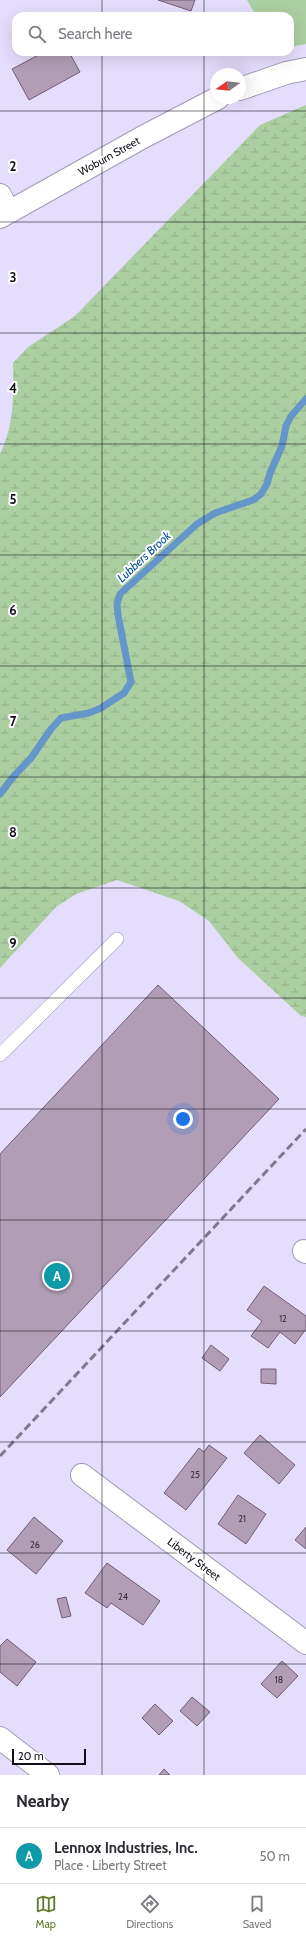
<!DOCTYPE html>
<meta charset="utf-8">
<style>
body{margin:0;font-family:Cabin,sans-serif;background:#f7f7f7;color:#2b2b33}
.compass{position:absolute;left:210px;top:68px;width:36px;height:36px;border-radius:50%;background:#fff;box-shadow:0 4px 16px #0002;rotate:256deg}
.scale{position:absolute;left:12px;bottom:10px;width:74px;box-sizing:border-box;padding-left:4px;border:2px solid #100d17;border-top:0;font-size:11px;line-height:14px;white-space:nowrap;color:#100d17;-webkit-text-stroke:3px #fff;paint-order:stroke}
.you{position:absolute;left:183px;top:1119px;width:14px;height:14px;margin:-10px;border:3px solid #fff;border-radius:50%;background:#1a73e8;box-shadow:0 0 0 6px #1a73e833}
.badge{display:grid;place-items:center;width:26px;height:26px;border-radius:50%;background:#62792b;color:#fff;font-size:13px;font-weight:700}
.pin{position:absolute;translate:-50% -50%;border:2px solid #fff;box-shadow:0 1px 4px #0006}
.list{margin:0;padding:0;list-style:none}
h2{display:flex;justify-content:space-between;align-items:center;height:52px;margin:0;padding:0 16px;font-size:17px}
h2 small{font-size:13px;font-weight:400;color:#7c7c81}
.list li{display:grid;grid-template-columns:26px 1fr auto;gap:12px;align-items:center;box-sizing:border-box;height:56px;padding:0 16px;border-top:1px solid #e1e1e2}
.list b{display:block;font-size:15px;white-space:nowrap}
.list p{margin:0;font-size:13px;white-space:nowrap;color:#7c7c81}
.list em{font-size:13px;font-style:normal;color:#7c7c81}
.icon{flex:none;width:22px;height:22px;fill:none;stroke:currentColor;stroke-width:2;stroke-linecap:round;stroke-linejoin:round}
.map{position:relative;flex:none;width:306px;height:1775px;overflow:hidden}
.search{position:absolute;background:#fff;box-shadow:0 4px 16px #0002;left:12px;right:12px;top:12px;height:44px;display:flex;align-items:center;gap:10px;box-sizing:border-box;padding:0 14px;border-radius:12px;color:#7c7c81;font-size:15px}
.sheet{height:108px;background:#fff}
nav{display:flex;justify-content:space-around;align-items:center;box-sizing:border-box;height:56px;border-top:1px solid #e1e1e2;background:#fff;font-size:11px;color:#7c7c81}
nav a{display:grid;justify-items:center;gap:2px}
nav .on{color:#62792b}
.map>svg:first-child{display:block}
.wetland{fill:url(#wetland-marsh)}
.park{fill:#accfa1}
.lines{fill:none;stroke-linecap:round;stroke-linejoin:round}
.stream{stroke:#6596c9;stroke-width:7}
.building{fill:#b19db6;stroke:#715f76}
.lane-casing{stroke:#a19ab7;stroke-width:14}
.street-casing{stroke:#a19ab7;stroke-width:24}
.secondary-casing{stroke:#a19ab7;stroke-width:24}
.lane{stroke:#fff;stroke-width:13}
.street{stroke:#fff;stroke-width:22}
.secondary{stroke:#fff;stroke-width:22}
.rail{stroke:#7f798e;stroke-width:3;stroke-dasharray:8 4;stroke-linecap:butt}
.grid{fill:none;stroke:#100d17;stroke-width:1;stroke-opacity:0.55}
.labels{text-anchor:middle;stroke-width:4;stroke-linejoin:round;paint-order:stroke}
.number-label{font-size:9px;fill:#38313f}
.street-label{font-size:11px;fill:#100d17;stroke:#fff}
.water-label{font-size:12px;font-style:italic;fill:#065493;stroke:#fff}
.grid-label{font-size:13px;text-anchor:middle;font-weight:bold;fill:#100d17;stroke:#fff;stroke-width:4;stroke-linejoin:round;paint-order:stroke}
</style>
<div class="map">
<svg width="306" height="1775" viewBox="0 0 306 1775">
<defs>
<pattern id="wetland-marsh" width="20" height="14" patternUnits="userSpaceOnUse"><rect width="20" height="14" fill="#accfa1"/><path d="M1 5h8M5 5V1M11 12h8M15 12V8" fill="none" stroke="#93b18a"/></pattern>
</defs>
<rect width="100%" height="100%" fill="#e5ddfc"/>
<!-- wetland -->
<path class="wetland" d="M 306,105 L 306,1017 L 301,1016 L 238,958 L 209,921 L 179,901 L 117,880 L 76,894 L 56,907 L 0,968 L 0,454 C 14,425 14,395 13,363 L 28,347 L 75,316 L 260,125 Z"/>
<!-- park -->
<path class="park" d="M 247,0 L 306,0 L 306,44 L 290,47 L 290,16 L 256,16 Z"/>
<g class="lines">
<!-- stream -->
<path class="stream" d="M 0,794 L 13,777 L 31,758 L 51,729 L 61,718 L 89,713 L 101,708 L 124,693 L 131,682 L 118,615 L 117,604 L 120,594 L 197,524 L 215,513 L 253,500 L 261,494 L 267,484 L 270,473 L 282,446 L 286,426 L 291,416 L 306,399"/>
</g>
<!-- building -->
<path class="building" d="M 158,0 L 195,0 L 191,11 Z
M 44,52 L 69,52 L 80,72 L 29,100 L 12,69 Z
M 158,985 L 279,1099 L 0,1397 L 0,1154 Z
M 264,1286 L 306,1316 L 306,1329 L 295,1344 L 280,1332 L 268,1348 L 251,1336 L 262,1321 L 247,1310 Z
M 211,1345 L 229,1359 L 220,1371 L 202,1358 Z
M 261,1369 L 276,1369 L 276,1384 L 261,1383 Z
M 260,1435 L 295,1465 L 279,1484 L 244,1453 Z
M 209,1445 L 227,1458 L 186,1510 L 164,1493 L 199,1448 L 204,1452 Z
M 238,1495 L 266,1514 L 246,1544 L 218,1524 Z
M 34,1517 L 63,1541 L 36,1574 L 7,1550 Z
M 306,1527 L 306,1549 L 295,1540 Z
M 107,1563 L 160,1601 L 143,1625 L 111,1603 L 107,1608 L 85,1593 Z
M 66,1597 L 71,1616 L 62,1618 L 57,1599 Z
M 7,1639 L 36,1662 L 17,1686 L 0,1672 L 0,1646 Z
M 282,1661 L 298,1676 L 277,1698 L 261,1684 Z
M 192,1697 L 210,1712 L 197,1726 L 180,1711 Z
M 155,1704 L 173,1721 L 159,1735 L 142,1718 Z
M 164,1769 L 170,1775 L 159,1775 Z"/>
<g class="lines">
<defs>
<path id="lane" d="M 0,1055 L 117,939"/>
<path id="street" d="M 0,195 L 9,212
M 304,1251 L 306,1252
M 82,1475 L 306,1643
M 0,1738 L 48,1775"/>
<path id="secondary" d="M 240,89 L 286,73 L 306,69
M 0,217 L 143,137 L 218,98"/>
</defs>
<!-- lane casing -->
<use href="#lane" class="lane-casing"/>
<!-- street casing -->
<use href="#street" class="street-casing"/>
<!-- secondary casing -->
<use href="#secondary" class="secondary-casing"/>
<!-- lane -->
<use href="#lane" class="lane"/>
<!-- street -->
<use href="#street" class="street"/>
<!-- secondary -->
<use href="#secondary" class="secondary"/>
<!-- rail -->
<path class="rail" d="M 0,1456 L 306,1129"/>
</g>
<!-- grid -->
<path class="grid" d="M 102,0 L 102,16M 204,0 L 204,16M 102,52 L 102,1775M 204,52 L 204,1775M 0,111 L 306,111M 0,222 L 306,222M 0,333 L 306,333M 0,444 L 306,444M 0,555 L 306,555M 0,666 L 306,666M 0,777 L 306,777M 0,888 L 306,888M 0,998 L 306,998M 0,1109 L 306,1109M 0,1220 L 306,1220M 0,1331 L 306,1331M 0,1442 L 306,1442M 0,1553 L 306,1553M 0,1664 L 306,1664"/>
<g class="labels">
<!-- number labels -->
<g class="number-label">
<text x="283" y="1322">12</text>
<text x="195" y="1478">25</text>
<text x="242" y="1522">21</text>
<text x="35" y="1548">26</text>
<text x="123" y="1600">24</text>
<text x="279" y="1683">18</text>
</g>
<!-- street labels -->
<g class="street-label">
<text transform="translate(109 156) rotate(-29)" y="4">Woburn Street</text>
<text transform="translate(194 1559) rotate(37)" y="4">Liberty Street</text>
</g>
<!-- water labels -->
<g class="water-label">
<text transform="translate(144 557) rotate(-43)" y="4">Lubbers Brook</text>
</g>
</g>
<g class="grid-label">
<text x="13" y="171">2</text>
<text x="13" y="282">3</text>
<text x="13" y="393">4</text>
<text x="13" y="504">5</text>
<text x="13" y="615">6</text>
<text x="13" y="726">7</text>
<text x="13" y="837">8</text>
<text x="13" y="948">9</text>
</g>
</svg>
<svg class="compass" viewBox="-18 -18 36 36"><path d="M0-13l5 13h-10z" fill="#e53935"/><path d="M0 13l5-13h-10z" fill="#7c7c81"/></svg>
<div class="scale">20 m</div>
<div class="you"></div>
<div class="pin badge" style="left:57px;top:1276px;background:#0f9aa8">A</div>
<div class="search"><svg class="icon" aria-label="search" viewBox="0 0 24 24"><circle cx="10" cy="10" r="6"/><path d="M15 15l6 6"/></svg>Search here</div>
</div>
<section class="sheet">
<h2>Nearby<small></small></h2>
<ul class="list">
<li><span class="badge" style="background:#0f9aa8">A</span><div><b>Lennox Industries, Inc.</b><p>Place · Liberty Street</p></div><em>50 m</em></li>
</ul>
</section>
<nav>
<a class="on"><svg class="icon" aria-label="map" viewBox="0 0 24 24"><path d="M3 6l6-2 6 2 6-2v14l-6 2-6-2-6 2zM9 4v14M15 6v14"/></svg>Map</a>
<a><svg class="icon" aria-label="directions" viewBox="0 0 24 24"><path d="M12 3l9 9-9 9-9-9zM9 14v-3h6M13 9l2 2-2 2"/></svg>Directions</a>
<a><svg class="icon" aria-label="saved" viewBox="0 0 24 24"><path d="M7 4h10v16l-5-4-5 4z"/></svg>Saved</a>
</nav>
